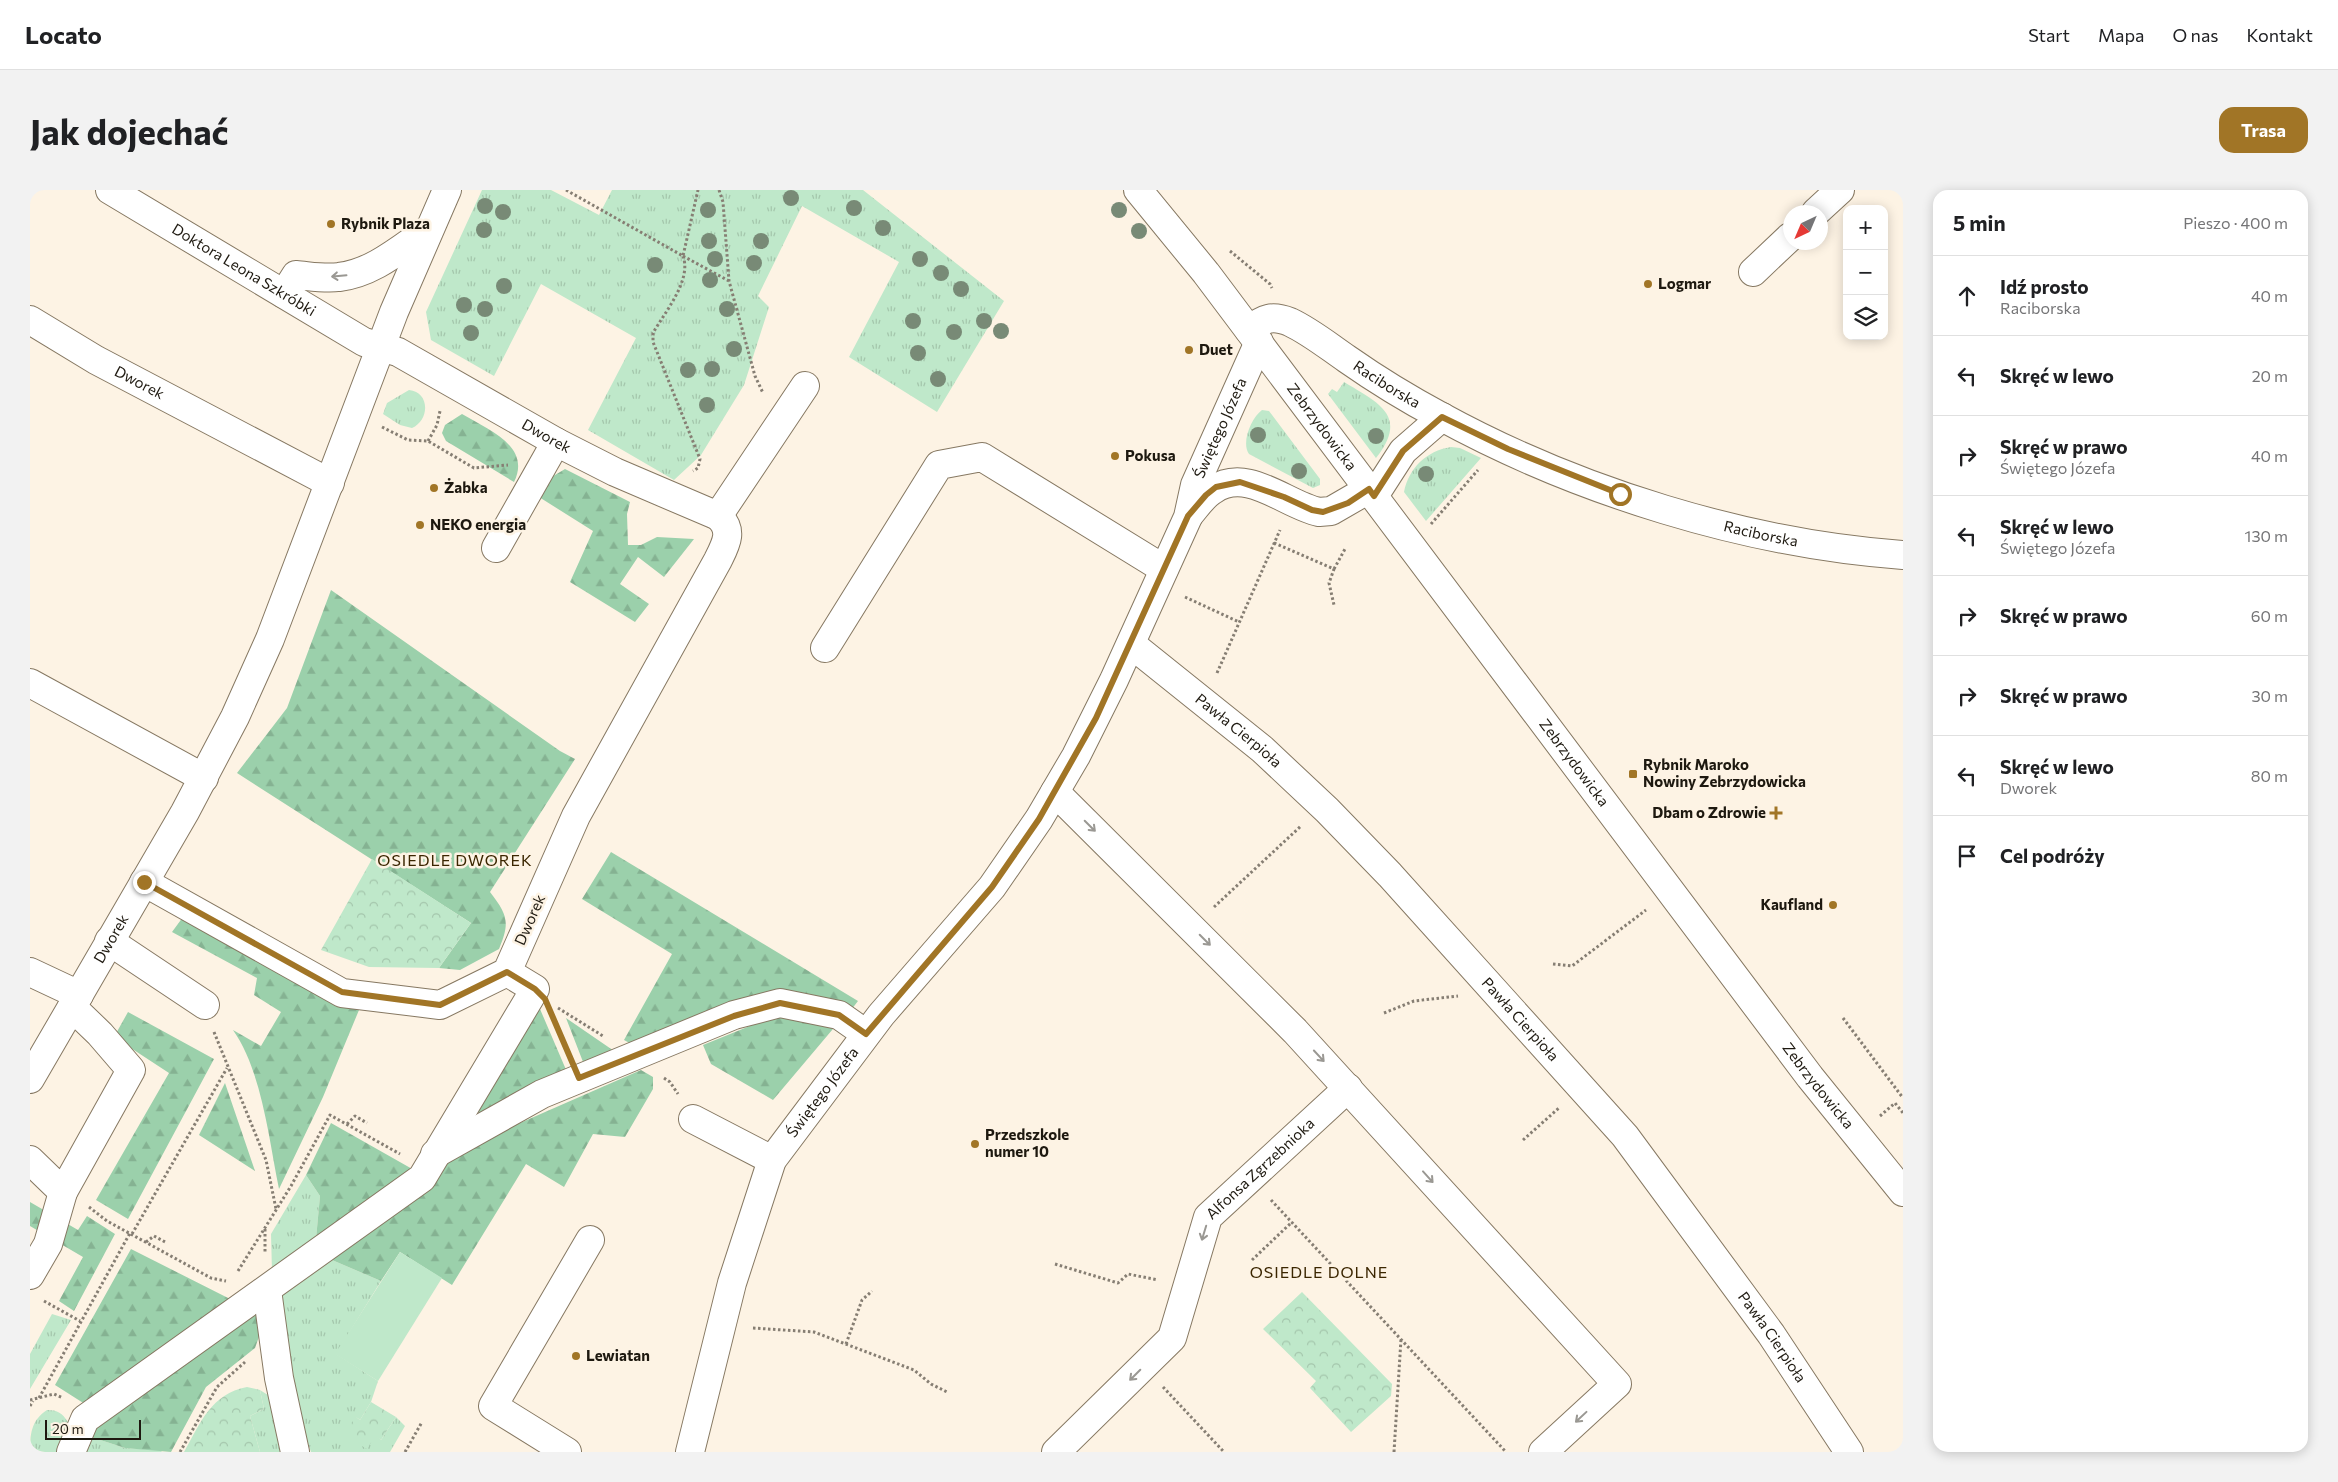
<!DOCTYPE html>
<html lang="pl">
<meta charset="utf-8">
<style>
body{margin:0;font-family:Commissioner,sans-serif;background:#f2f2f2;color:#202124}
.controls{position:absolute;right:15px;top:15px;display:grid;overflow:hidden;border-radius:10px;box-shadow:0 2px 12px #0003}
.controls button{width:45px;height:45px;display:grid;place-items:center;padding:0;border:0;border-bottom:1px solid #e0e0e0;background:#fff;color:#202124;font:25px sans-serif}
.compass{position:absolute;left:1753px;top:15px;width:45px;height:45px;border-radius:50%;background:#fff;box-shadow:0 2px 12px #0003;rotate:224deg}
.scale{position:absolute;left:15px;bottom:12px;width:96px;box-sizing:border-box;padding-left:5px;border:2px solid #1e1910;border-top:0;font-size:14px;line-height:18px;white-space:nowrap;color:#1e1910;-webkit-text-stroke:4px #fdf3e4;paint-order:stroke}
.stop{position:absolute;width:15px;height:15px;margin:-11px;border:4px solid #a17526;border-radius:50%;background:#fff}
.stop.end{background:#a17526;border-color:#fff;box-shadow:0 1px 5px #0008}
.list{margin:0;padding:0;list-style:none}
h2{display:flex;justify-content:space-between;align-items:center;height:65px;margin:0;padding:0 20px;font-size:21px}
h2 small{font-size:16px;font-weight:400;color:#757577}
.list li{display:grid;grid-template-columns:32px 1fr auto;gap:15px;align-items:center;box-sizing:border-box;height:80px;padding:0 20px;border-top:1px solid #e0e0e0}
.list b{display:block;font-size:19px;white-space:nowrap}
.list p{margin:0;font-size:16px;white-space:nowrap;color:#757577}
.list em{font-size:16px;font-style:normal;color:#757577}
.icon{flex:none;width:28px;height:28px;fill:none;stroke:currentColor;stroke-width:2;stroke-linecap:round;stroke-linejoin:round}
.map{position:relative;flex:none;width:1873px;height:1262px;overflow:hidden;border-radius:15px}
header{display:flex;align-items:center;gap:30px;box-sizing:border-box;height:70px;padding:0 25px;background:#fff;border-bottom:1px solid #e0e0e0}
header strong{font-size:24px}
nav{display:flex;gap:28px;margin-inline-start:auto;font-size:18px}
.intro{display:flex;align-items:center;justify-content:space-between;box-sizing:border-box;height:120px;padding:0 30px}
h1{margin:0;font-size:35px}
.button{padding:12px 22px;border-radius:15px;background:#a17526;color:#fff;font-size:18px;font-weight:700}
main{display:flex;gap:30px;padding:0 30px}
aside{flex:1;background:#fff;border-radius:15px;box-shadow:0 2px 12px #0003}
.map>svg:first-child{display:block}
.grass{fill:url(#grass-tufts)}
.forest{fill:url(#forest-firs)}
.park{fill:url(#park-crowns)}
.pitch{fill:#bfe8ca}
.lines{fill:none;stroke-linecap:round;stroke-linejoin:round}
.minor-casing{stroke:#867862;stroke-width:30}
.path{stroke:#867e73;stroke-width:3;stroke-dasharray:2.5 2.5;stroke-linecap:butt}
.minor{stroke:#fff;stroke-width:28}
.tree{fill:#788a76}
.oneway{stroke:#9a9893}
.route{stroke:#a17526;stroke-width:6}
.poi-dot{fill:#a17526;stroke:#fdf3e4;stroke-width:2}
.labels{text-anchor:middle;stroke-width:5;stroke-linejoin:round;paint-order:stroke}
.poi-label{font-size:15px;font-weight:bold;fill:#1e1910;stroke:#fdf3e4;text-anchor:start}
.street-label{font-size:15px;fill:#1e1910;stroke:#fdf3e4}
.neighbourhood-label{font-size:16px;letter-spacing:1px;fill:#3b2600;stroke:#fdf3e4}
</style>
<header>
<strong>Locato</strong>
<nav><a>Start</a><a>Mapa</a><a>O nas</a><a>Kontakt</a></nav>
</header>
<div class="intro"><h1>Jak dojechać</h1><a class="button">Trasa</a></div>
<main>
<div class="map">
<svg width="1873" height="1262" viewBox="0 0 1873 1262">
<defs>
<pattern id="grass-tufts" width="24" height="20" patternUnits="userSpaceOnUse" patternTransform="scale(1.25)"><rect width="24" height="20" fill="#bfe8ca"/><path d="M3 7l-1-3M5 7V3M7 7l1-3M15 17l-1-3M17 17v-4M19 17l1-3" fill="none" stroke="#a4c6ac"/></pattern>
<pattern id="forest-firs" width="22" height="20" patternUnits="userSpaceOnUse" patternTransform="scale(1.25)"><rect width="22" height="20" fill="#9bd0ab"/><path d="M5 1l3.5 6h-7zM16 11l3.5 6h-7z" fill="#85b292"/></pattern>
<pattern id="park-crowns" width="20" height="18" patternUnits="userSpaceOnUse" patternTransform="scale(1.25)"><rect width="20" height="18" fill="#bfe8ca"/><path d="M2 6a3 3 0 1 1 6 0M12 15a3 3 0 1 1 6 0" fill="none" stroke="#a4c6ac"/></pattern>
</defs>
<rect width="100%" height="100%" fill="#fdf3e4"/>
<!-- grass -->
<path class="grass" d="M 452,0 L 521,0 L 569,25 L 582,0 L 833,0 L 974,111 L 907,222 L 819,167 L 869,72 L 772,16 L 728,106 L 739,117 L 714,195 L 671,265 L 644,290 L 558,240 L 606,148 L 511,94 L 464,186 L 401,150 L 396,122 Z
M 1314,192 C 1349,213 1379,226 1346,268 L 1298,204 L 1302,199 L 1307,202 Z
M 379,200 C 400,202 400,230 382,238 L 370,235 L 353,224 L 357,213 Z
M 1232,220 L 1239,221 L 1290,289 L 1290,295 L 1283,298 L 1219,264 C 1211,253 1221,228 1232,220 Z
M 1421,257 L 1430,258 L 1451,268 L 1396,331 L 1374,302 C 1379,278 1396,261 1421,257 Z
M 276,985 L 290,1006 L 286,1049 L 242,1082 L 241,1044 Z
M 295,1067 L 351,1091 L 306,1164 L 348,1191 L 341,1212 L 330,1230 L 326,1227 L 351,1250 L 366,1227 L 375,1236 L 360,1262 L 281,1262 L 271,1233 L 249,1107 Z
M 22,1124 L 41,1130 L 0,1199 L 0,1164 Z
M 225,1197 L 238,1205 L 253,1262 L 230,1262 L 220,1226 L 234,1219 L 230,1200 Z
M 17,1220 C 28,1220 32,1223 38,1232 L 37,1243 L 28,1262 L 0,1262 C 0,1245 1,1230 17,1220 Z
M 58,1246 L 95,1258 L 130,1260 L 132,1262 L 52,1262 Z"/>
<!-- forest -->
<path class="forest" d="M 432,224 C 457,239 502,256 484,292 L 416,251 L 412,243 L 415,235 Z
M 535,279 L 600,312 L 597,324 L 598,355 L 611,355 L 627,347 L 664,349 L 634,387 L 608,367 L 590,394 L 619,414 L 605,432 L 540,392 L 563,341 L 509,307 L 510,294 Z
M 301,400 L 530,561 L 545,569 L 460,702 C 478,725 480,733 469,759 L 430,780 L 409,778 L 441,733 L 207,583 L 257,518 Z
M 581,662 L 828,811 L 818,824 L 744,803 L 605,856 L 594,850 L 642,764 L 552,709 Z
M 153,727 L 329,820 L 293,907 L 249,999 C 239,950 232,881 203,840 L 231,856 L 251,822 L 224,805 L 227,788 L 142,742 Z
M 507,812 L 537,882 L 434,936 Z
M 759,820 L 808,833 L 743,910 L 681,874 L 673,855 Z
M 98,822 L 184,869 L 98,1029 L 66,1010 L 139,883 L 84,847 Z
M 536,828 L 587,863 L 555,877 Z
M 611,880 L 623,887 L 623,899 L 595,947 L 563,944 L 534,997 L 496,974 L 422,1095 L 370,1062 L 351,1091 L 295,1067 L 415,971 L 467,943 Z
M 195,893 L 225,981 L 169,945 Z
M 301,933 L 384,980 L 286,1049 L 290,1006 L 276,985 Z
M 0,1012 L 48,1040 L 57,1026 L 85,1044 L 44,1121 L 29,1111 L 53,1067 L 0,1036 Z
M 101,1059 L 206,1112 L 58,1216 L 25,1195 Z
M 225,1121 L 231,1141 L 225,1158 L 176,1197 L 141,1262 L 95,1258 L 58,1246 L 63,1232 Z"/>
<!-- park -->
<path class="park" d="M 342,669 L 441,733 L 409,778 L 339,777 L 291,760 Z
M 1272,1102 L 1362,1194 L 1361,1206 L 1321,1242 L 1280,1198 L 1286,1191 L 1233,1139 Z
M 217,1197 L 230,1200 L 234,1219 L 220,1226 L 230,1262 L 154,1262 C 171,1232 181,1204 217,1197 Z
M 341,1212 L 366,1227 L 351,1250 L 345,1246 L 337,1259 L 314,1245 L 325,1227 L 330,1230 Z"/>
<!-- pitch -->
<path class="pitch" d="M 370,1062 L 412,1088 L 348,1191 L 305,1164 Z"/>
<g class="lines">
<defs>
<g id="minor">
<path id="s1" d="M 80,0 L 334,152 L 368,162 L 526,252 L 585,282 L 688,326 C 704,340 696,354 688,370 L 546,626 L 477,782 L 410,815 L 312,803 L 114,692"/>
<path id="s2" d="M 1108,0 L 1176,83 L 1780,887 L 1873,1002"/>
<path d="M 1786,22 L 1810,0"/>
<path d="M 1723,82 L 1760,47"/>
<path d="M 254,104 L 266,85 C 279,86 295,89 309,87 C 343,83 370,59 398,40"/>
<path id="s3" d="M 0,130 L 66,170 L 300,293"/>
<path id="s4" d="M 1219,140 C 1234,128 1242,125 1260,132 C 1281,142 1298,156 1317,169 C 1347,190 1378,209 1410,226 C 1547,301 1717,354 1873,365"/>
<path d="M 1344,306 L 1373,261 L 1412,227"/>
<path d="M 1159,325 C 1166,317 1173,306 1183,300 C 1217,276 1256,315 1289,322 L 1301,321 L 1339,299"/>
<path d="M 688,326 L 775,196"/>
<path d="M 466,358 L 526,252"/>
<path id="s5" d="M 1101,454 L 1232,559 L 1297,620 L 1360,685 L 1595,946 L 1741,1144 L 1819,1262"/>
<path d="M 795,458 L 909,275 L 952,267 L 1134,379"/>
<path d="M 0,493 L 174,588"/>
<path d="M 1025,602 L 1265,841 L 1587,1194 L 1513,1262"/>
<path d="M 79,751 L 175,815"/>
<path d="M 0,782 L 49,805"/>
<path id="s6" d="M 0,889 L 155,622 L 205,527 L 240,449 L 364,122 L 417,0"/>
<path d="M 663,929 L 742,970"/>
<path d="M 405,964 L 512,904 L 704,825 L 750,813 L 809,825 L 836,844"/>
<path d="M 0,970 L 33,1002 L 101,880 L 70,844 L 42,817"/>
<path d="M 0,1085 L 18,1054 L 33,1002"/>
<path d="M 237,1100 L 249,1188 L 265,1262"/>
<path d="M 41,1262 L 55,1229 L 392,988 L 505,799 L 477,782"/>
<path d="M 537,1262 L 463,1216 L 560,1050"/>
<path id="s7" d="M 660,1262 L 702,1093 L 742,970 L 851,825 L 962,697 L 1009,629 L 1046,566 L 1084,490 L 1158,327 L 1165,295 L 1229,152"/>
<path id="s8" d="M 1026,1262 L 1142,1148 L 1178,1027 L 1318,898"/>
</g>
</defs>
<!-- minor casing -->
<use href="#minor" class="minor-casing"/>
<!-- path -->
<path class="path" d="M 536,0 L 653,66 L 668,0
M 689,0 L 693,12 L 699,91 L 725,186 L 733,203
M 1200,61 L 1240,94 L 1242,98
M 653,66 C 662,90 635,122 623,143 L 623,152 L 670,269 L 668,278 L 663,281
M 653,66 L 699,91
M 352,237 L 378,250 L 398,251 L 444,278 L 478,275
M 398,251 L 407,235 L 410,221
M 1401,334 L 1448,280
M 1244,353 L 1304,379 L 1299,393 L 1304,415
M 1304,379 L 1315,359
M 1155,407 L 1209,432
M 1187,483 L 1250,340
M 1184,717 L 1271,636
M 1523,774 L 1542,776 L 1616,720
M 528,818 L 573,846
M 1354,823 L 1384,811 L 1428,806
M 1813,828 L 1873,908
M 523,829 L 538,862
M 184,842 L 236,970 L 246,1019
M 634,888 L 640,892 L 648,904
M 1850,926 L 1865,913 L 1873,923
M 317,934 L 325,926 L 337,933
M 1493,950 L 1530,917
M 1241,1010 L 1476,1262
M 59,1017 L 77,1031 L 181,1088 L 196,1091
M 235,1039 L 235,1062
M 102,1044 L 197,878
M 116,1052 L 124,1046 L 137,1053
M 1222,1070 L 1262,1032
M 1025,1074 L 1088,1093 L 1098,1084 L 1128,1090
M 208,1081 L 261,996 L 300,925 L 370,964
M 14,1111 L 50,1131
M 723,1138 L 784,1142 L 884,1180 L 901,1194 L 917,1202
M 816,1154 L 832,1110 L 842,1101
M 1133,1197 L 1194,1262
M 9,1208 L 100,1043
M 0,1210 L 24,1204 L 33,1208
M 0,1216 L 3,1211
M 150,1262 L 187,1197 L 215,1172
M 375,1262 L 392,1232
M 1364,1262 L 1371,1149"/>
<!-- minor -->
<use href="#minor" class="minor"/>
</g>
<!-- trees -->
<g class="tree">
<circle cx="761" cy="8" r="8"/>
<circle cx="455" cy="16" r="8"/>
<circle cx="824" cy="18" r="8"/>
<circle cx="678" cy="20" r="8"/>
<circle cx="1089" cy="20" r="8"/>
<circle cx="473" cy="22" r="8"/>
<circle cx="853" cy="38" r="8"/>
<circle cx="454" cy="40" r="8"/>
<circle cx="1109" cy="41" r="8"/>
<circle cx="679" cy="51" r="8"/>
<circle cx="731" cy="51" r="8"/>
<circle cx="685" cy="69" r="8"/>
<circle cx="890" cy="69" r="8"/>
<circle cx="724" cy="73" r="8"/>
<circle cx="625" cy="75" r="8"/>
<circle cx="911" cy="83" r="8"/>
<circle cx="680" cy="90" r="8"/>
<circle cx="474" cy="96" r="8"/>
<circle cx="931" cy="99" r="8"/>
<circle cx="434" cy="115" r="8"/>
<circle cx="455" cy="119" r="8"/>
<circle cx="697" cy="119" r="8"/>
<circle cx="883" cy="131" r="8"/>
<circle cx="954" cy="131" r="8"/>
<circle cx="971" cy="141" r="8"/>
<circle cx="924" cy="142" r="8"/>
<circle cx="441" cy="143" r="8"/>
<circle cx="704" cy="159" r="8"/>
<circle cx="888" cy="163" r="8"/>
<circle cx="682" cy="179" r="8"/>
<circle cx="658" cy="180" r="8"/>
<circle cx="908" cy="189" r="8"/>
<circle cx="677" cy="215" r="8"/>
<circle cx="1228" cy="245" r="8"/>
<circle cx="1346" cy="246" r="8"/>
<circle cx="1269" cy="281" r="8"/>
<circle cx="1396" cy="284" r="8"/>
</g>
<!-- one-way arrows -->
<defs><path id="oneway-shaft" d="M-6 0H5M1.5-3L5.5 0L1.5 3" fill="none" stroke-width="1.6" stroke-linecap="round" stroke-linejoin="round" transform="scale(1.25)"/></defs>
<g class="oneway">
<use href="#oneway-shaft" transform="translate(309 86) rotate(175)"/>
<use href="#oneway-shaft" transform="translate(1060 636) rotate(45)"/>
<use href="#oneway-shaft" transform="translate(1175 750) rotate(45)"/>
<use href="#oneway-shaft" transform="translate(1289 866) rotate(47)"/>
<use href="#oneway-shaft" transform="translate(1398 987) rotate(48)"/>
<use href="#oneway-shaft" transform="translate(1174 1043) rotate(107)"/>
<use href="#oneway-shaft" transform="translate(1105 1185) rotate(135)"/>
<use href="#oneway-shaft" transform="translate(1551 1227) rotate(137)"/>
</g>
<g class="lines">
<!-- route -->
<path class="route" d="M 114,692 L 312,802 L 410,815 L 477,782 L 505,799 L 515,809 L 549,888 L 704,826 L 750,813 L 809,825 L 836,844 L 962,697 L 1009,629 L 1066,528 L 1158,326 L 1176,305 L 1186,297 L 1210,292 L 1254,307 L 1282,320 L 1293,322 L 1318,313 L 1339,299 L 1344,306 L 1373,261 L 1412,227 L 1478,259 L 1590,304"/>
</g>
<!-- markers -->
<g class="poi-dot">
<circle cx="301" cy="34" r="5"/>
<circle cx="1618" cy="94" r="5"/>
<circle cx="1159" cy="160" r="5"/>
<circle cx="1085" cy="266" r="5"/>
<circle cx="404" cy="298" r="5"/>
<circle cx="390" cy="335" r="5"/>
<rect x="1598" y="579" width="10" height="10" rx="2.5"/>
<path d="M1743.5 615.5h5v5h5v5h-5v5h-5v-5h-5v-5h5z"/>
<circle cx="1803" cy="715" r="5"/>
<circle cx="945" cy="954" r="5"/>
<circle cx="546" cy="1166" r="5"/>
</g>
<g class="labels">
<!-- poi labels -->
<g class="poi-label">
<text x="311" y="39">Rybnik Plaza</text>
<text x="1628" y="99">Logmar</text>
<text x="1169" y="165">Duet</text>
<text x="1095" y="271">Pokusa</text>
<text x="414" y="303">Żabka</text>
<text x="400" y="340">NEKO energia</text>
<text x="1613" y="580">Rybnik Maroko<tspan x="1613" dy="17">Nowiny Zebrzydowicka</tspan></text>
<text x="1736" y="628" text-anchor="end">Dbam o Zdrowie</text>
<text x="1793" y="720" text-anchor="end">Kaufland</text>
<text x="955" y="950">Przedszkole<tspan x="955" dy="17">numer 10</tspan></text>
<text x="556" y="1171">Lewiatan</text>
</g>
<!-- street labels -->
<g class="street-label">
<text dy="5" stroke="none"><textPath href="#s1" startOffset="156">Doktora Leona Szkróbki</textPath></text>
<text dy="5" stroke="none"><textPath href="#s3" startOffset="126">Dworek</textPath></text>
<text dy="5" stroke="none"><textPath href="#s4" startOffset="160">Raciborska</textPath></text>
<text dy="5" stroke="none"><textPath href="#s2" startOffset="300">Zebrzydowicka</textPath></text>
<text dy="5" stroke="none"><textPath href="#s7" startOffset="1169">Świętego Józefa</textPath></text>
<text dy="5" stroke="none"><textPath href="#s1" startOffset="502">Dworek</textPath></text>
<text dy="5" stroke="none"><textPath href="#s4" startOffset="565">Raciborska</textPath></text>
<text dy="5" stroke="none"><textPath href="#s5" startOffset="138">Pawła Cierpioła</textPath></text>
<text dy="5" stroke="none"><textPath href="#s2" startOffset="720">Zebrzydowicka</textPath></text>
<text transform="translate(500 730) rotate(-66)" y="5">Dworek</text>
<text dy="5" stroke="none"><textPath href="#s6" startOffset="162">Dworek</textPath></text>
<text dy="5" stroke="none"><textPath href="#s5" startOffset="542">Pawła Cierpioła</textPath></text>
<text dy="5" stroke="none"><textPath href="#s2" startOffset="1125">Zebrzydowicka</textPath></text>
<text dy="5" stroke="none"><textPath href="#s7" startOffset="388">Świętego Józefa</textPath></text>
<text dy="5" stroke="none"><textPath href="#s8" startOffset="360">Alfonsa Zgrzebnioka</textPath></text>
<text dy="5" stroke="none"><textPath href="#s5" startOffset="948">Pawła Cierpioła</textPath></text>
</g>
<!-- neighbourhood labels -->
<g class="neighbourhood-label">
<text x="425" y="676">OSIEDLE DWOREK</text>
<text x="1289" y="1088">OSIEDLE DOLNE</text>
</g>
</g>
</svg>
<div class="controls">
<button>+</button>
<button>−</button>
<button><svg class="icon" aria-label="layers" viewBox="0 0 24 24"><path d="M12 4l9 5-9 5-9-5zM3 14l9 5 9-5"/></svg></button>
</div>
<svg class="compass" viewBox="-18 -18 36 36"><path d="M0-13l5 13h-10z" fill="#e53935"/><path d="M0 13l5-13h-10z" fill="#757577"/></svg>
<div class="scale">20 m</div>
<div class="stop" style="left:1590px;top:304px"></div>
<div class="stop end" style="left:114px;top:692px"></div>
</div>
<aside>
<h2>5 min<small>Pieszo · 400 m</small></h2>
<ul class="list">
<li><svg class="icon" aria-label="ahead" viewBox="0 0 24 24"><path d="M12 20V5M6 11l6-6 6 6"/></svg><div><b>Idź prosto</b><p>Raciborska</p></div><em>40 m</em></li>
<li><svg class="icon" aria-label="left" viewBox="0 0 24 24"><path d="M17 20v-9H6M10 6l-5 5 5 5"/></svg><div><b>Skręć w lewo</b></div><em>20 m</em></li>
<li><svg class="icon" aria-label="right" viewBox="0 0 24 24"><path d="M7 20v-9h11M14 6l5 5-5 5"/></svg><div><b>Skręć w prawo</b><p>Świętego Józefa</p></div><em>40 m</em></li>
<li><svg class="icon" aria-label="left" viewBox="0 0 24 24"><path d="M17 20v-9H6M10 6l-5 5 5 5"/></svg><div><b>Skręć w lewo</b><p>Świętego Józefa</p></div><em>130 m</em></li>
<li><svg class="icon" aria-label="right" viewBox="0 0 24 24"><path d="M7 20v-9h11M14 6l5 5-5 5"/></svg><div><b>Skręć w prawo</b></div><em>60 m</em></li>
<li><svg class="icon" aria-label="right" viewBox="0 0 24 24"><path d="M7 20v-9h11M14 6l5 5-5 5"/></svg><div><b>Skręć w prawo</b></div><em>30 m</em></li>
<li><svg class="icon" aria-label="left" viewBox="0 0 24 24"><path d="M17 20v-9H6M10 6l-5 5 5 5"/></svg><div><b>Skręć w lewo</b><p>Dworek</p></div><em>80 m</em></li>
<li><svg class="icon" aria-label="arrive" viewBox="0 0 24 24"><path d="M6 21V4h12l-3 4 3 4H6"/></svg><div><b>Cel podróży</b></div></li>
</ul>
</aside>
</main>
